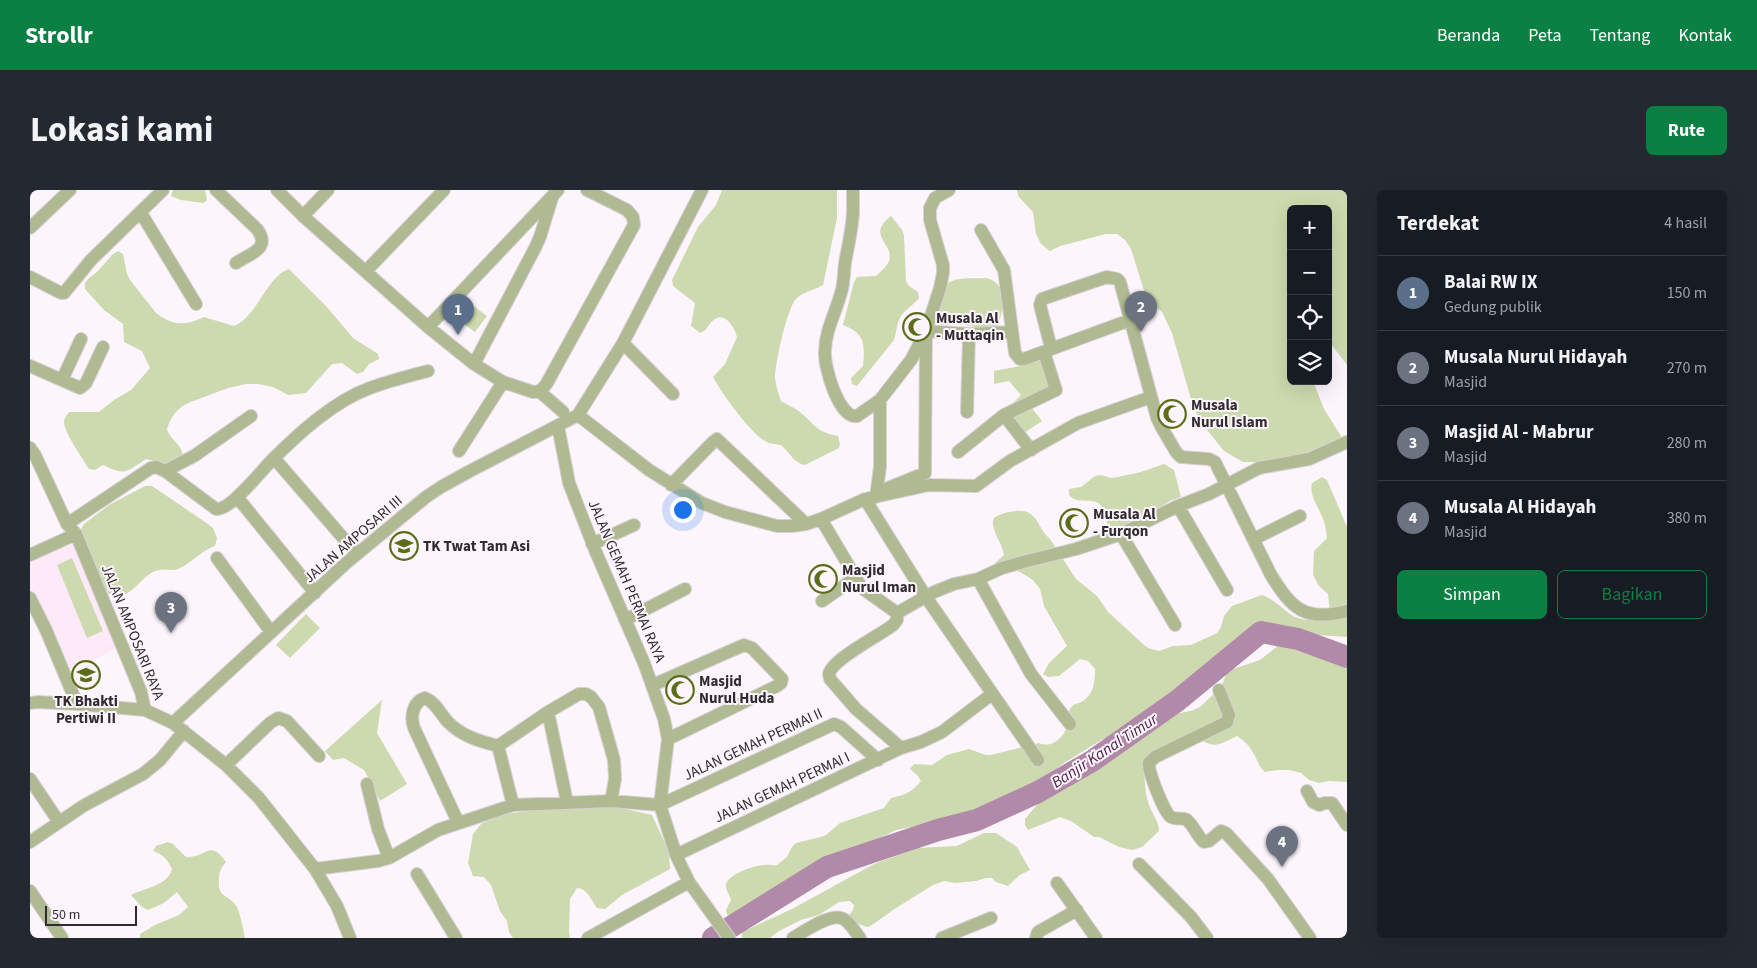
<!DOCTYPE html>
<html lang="id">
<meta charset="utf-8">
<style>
body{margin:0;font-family:"Source Sans 3",sans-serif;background:#242831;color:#f1f3f6}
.controls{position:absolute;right:15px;top:15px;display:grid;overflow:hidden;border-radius:8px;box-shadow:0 5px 20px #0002}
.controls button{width:45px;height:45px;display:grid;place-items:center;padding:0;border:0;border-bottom:1px solid #363941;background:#171b24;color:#f1f3f6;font:25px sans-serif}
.scale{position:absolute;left:15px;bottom:12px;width:92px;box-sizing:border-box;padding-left:5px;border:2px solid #302b2f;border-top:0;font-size:14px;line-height:18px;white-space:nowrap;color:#302b2f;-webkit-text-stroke:4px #fdf5fc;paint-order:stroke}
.you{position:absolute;left:652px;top:319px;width:18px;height:18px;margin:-12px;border:4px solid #fff;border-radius:50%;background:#1a73e8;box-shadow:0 0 0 8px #1a73e833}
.badge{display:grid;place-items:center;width:32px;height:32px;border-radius:50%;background:#0b8043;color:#fff;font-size:16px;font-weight:700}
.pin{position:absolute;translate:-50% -41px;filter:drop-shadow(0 1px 2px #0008)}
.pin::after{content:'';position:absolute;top:26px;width:18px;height:15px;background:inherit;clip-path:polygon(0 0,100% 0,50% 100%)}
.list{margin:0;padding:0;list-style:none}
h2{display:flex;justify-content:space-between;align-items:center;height:65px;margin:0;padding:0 20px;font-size:21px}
h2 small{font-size:16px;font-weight:400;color:#9ea1a6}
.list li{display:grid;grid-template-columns:32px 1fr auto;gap:15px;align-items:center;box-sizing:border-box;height:75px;padding:0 20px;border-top:1px solid #363941}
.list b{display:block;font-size:19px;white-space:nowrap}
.list p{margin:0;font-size:16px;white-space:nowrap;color:#9ea1a6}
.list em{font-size:16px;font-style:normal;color:#9ea1a6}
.actions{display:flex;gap:10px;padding:15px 20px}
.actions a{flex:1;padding:11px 0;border:1px solid #0b8043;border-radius:8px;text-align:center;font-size:18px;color:#0b8043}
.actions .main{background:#0b8043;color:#fff}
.icon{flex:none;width:28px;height:28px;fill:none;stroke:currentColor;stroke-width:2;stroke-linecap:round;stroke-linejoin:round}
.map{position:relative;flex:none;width:1317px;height:748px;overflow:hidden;border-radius:8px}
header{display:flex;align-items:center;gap:30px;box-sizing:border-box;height:70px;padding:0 25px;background:#0b8043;color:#fff}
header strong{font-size:24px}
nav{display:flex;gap:28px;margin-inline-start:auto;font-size:18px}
.intro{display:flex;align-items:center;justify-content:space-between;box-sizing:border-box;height:120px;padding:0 30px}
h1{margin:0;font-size:35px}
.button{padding:12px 22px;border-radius:8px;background:#0b8043;color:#fff;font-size:18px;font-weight:700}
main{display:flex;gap:30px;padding:0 30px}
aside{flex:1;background:#171b24;border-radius:8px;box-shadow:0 5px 20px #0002}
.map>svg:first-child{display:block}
.built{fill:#fee9f9}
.green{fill:#cdd9ae}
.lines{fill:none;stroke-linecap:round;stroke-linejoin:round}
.river{stroke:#b18aaa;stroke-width:22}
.minor-casing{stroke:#d8d1d7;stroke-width:14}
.minor{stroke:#afba92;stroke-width:12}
.labels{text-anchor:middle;stroke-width:4;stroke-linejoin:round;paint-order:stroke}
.poi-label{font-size:15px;font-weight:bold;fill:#302b2f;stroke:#fdf5fc;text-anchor:start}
.street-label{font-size:15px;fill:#302b2f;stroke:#fdf5fc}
.water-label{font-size:16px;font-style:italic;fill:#52214c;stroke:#fdf5fc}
</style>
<header>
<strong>Strollr</strong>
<nav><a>Beranda</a><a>Peta</a><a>Tentang</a><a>Kontak</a></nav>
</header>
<div class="intro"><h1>Lokasi kami</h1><a class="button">Rute</a></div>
<main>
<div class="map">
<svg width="1317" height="748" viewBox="0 0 1317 748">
<rect width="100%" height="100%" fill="#fdf5fc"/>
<!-- built -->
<path class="built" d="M 44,349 L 91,456 L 39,482 L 0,400 L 0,369 Z"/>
<!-- green -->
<path class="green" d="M 143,0 L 175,0 L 177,10 L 174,13 L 151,10 L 141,6 Z
M 692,0 L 807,0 L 807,28 L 793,95 C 783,101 774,101 766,109 C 757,118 745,174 745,188 C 746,195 748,203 751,211 C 757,215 766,218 771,223 C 786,236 787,242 808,246 L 810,254 L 809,258 L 775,275 C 764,273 760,263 752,256 C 747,253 742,255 737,252 C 722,246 691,202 683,187 L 695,174 L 707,147 C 705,139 696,122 685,129 C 678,133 678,141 670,143 L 661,136 L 665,113 L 643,96 L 642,90 L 668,37 L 686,15 Z
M 987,0 L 1317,0 L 1317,175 L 1298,150 L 1298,19 L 1261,19 L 1261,191 L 1283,191 L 1294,219 L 1311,246 L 1307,253 L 1282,262 L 1255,268 L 1246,268 L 1236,272 L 1213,272 L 1194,261 L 1169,230 L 1161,209 L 1142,143 L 1132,122 L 1116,107 L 1101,59 L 1095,50 L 1087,44 L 1076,44 L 1030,56 L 1020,61 L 1011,54 L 1006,44 L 1003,22 L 988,6 Z
M 861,26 L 872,40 L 874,45 L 876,91 L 879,96 L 888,102 L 889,108 C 882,117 871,121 868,133 C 866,139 866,144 864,150 L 827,196 L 822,194 L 821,188 L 833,176 C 835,154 835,143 813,135 L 824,92 L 827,87 L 846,86 C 850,82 857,77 859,71 C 865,54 835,46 861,26 Z
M 88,61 L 93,64 L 97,84 L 100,90 L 126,123 C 143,136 155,136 174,127 L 204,136 C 228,126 236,87 259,79 L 296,116 L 323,148 L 348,164 L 349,169 L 339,174 L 333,182 L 327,184 L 312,173 L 302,174 L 276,203 L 258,205 L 243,197 L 228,194 L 216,194 L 198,198 L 158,213 C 147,218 140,228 137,239 C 140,250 152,254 153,266 L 136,274 L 116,269 C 96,282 96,286 73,275 L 65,280 L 59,279 C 53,269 34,242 34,232 C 34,228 37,225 39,222 L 69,222 L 84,210 L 101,200 L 120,178 L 112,161 L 94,152 L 93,134 L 74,120 L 55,99 L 55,93 L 58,89 L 67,82 L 83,64 Z
M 956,88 C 979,93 973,120 968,136 L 952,138 L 930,134 L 912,135 L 907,133 L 906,127 L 917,94 C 926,86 944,89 956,88 Z
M 434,109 L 457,126 L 445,142 L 422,125 Z
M 1013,167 L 1027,195 L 1001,217 L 1012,231 L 991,245 L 980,229 L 982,214 L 991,205 L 979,191 L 964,194 L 964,181 L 990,176 Z
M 1134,274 L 1144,280 L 1151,307 L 1140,311 L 1125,321 L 1104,329 L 1090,338 L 1078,339 C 1077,332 1076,322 1071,316 C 1065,306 1049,316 1039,305 L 1039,299 L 1051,297 L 1065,286 L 1071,285 L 1081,288 L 1088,287 L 1111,282 Z
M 1292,287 L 1297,290 L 1317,337 L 1317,447 L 1288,445 L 1254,435 L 1232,438 L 1213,449 L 1177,477 L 1149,501 L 1111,525 L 1084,546 L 1073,549 L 1034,573 L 1003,596 L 924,629 L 866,640 L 850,648 L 795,669 L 751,698 L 734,704 L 702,726 L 697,725 L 696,720 L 701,710 C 700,705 695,700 696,694 C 699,684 725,675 735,675 C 740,674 743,676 747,675 L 757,667 L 762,657 L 766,653 L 791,647 L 796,645 L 810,633 L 854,618 L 861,608 C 875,605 882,602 891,591 L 888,586 L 880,579 L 884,574 L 902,575 L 917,565 L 939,559 L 956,565 L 961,565 L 1009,553 C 1023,559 1034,547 1038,534 C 1040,529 1038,524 1040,519 C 1043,513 1049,514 1053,511 C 1064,504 1065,491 1065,479 L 1058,471 L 1050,469 L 1029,486 L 1018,487 L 1013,484 L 1019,473 L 1037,456 L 1014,416 L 1010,399 L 1003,390 L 985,379 L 965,379 L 965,373 L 974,365 C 972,352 959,338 964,328 C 971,323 978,322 986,321 C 1008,319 1006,337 1020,349 L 1046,389 L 1067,406 L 1078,422 L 1113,454 L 1118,458 L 1129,461 L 1143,456 L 1161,455 L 1187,443 L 1191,437 L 1194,426 L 1202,416 L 1232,405 C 1244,409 1252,419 1263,426 C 1272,431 1282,430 1292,430 L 1300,422 L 1298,404 L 1289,396 L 1283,385 L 1284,361 L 1297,348 C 1296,343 1296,337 1294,332 C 1290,318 1279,308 1282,293 Z
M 115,296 L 122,296 L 178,334 L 183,338 L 187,348 L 185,356 C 170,361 161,374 148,379 C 138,382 133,376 121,383 C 109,391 106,400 90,407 L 79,404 L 71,389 L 51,339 L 54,334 L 79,315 Z
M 42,368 L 73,441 L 57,448 L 27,375 Z
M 276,424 L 290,438 L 260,468 L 246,455 Z
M 1250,454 L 1256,454 L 1287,466 L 1317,473 L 1317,592 L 1299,591 L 1289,593 L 1279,590 L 1271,583 L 1259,580 L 1247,580 L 1235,582 C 1228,576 1227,568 1222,561 C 1218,554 1213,550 1207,546 C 1188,555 1184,560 1166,546 L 1114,574 C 1115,588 1114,602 1119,615 C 1122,624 1129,631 1129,641 L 1112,657 L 1102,660 L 1089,657 L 1069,647 L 1064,647 L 1041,631 L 1030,627 L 998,640 L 995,635 L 995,629 L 1017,603 L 1029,598 L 1067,574 L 1104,548 L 1141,525 L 1164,520 L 1170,517 L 1191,497 L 1196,485 L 1200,480 L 1230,470 Z
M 352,510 L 347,543 L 377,594 L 350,611 L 334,580 L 314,568 L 303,570 L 295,561 Z
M 521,618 L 591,618 L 622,625 L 639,662 L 640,679 L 592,705 L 575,719 L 567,718 C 561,710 557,698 547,698 L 540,709 L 539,742 L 540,748 L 483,748 L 479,742 L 477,731 L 470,721 L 461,695 L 454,687 L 443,686 L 438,673 L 443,644 L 451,634 L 473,624 Z
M 954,643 L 966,643 L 987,657 L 1000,680 L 990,685 L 978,696 L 966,692 L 962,688 L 956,688 L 946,691 L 925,693 L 914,691 L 903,695 L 866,718 L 839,737 C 830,736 824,732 819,725 L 823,720 L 824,715 L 820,711 L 809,712 L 789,725 L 771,730 L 749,741 L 740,748 L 712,748 L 712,742 L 762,719 L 844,674 L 888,658 L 927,656 Z
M 138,652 L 143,654 L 156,667 C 177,668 179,648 196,672 C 191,678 189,681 189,690 C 187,709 200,704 207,717 C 211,726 213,738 215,748 L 110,748 L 110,744 L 125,735 L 149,725 L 158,717 L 147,702 L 134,713 L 118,720 L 112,717 L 101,705 C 114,698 138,696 142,679 C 137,669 134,665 123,661 L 126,656 Z"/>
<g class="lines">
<!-- river -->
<path class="river" d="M 683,748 L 797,677 L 908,640 L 947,630 L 1008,602 L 1062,571 L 1147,511 L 1231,442 L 1268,449 L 1317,467"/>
<defs>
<path id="minor" d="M 186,0 L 227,39 C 242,59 219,64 206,73
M 247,0 L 273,26 L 398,137 L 444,174 L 473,192 L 503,202 C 510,202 513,199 517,193 L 604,35 L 603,27 L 597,20 L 557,0
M 823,0 C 823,8 823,15 823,23 C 822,40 818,56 815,73 C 814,81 814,91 812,99 C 807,121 795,139 795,162 C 794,177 809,229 827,226 L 850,210
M 111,23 L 166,114
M 273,26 L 298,0
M 0,38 L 40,0
M 951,40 L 974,80 L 985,163 L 990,169 L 994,169 L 1100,130
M 336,81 L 414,0
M 0,87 L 31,103 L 34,103 L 61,70 L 133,0
M 398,137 L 528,0
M 593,153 L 643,204
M 1021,158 L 1010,115 L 1012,109 L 1077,87 L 1087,89 L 1090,92 L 1127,228 L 1132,238 L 1146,262 L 1151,267 L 1179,269 L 1185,272 L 1241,385 C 1262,419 1275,432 1317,421
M 444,174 L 505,58 L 510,47 L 522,8
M 0,176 L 50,198 L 56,193 L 73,157
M 32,190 L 51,149
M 509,201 L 533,222
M 937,222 L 939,144
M 548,225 L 619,280 L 672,313 L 695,322 L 747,336 L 762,336 L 776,334 L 791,329 L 835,309 L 899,295 L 946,296 L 980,271 L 1048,233 L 1121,207
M 548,225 L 593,153 L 672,0
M 974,225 L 1001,260
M 528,236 L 539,293 L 565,360 L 614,473 L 634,529 L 638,549 L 630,615 L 646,665 L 659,692 L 699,748
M 0,258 L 5,265 L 37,334 L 46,344 L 111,502 L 115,520 L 143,533 L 196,575 L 229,608 L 285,679 L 307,716 L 320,748
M 429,261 L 473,192
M 928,262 L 974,225 L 1026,200 L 1014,162
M 244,268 L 327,364
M 135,281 L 164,266 L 221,226
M 641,295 L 683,252 L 687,249 L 776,334
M 858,298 L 895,283 L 896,141 L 910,98 L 913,83 L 913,75 L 900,30 L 900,18 L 905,8 L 919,0
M 207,307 L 285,403
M 846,307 L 850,277 L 850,210 L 881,170 L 896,141 L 939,144 L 981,142
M 835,309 L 896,407 L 1008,570
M 1148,316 L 1197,400
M 791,329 L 832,398 L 867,423
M 37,334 L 121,278 L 126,277 L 135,281 L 186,319 C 200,321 232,280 242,270 C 269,243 304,211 340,198 C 359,191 379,186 398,181
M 1091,344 L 1145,435
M 1224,349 L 1270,326
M 562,354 L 604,335
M 0,365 L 46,344
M 187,368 L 241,442
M 948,389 L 1001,484 L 1040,534
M 0,408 L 16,440 L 47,514
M 792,411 L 825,388
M 867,423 L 904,402 L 924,394 L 948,389 L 972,378 L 993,372 L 1046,359 L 1091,344 L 1148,316 L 1179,304 L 1229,278 L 1279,269 L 1317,252
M 867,423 L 867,430 L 863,435 C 849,446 802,469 799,484 L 800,489 L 826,519 L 871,558
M 595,430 L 655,399
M 623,495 L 714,455 L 722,458 L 752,489 L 751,493 L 747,496 L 638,549
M 1189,500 L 1199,525 L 1197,532 L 1125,567 L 1119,573 C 1118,581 1134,623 1141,627 C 1146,630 1152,627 1157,630 C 1164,636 1167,646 1174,652 L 1179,651 L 1191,641 L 1196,643 L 1238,689 L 1280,748
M 0,513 L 8,512 L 47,514 L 115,520
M 518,522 L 537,612
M 143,533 L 315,374 L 396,307 L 411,297 L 440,281 L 548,225
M 468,556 L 518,522 L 549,504 L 556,504 L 561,507 L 569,517 L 584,570 L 585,589 L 581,611
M 468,556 L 483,615
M 196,575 L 240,533 L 248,528 L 257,531 L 289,566
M 0,589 L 29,632
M 337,594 L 348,639 L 359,668
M 1277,601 L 1283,612 L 1289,615 L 1295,613 L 1302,613 L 1317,635
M 428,632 L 384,538 C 380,526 383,512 395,508 C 405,512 410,523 417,531 C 431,546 449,551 468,556
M 0,652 L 53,616 L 113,584 L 130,570 L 154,541
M 646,665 L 871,558 L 891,552 L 912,542 L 962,504
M 1109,674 L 1161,727 L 1177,748
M 285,679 L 348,671 L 359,668 L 408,640 L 483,615 L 581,611 L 630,615 L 804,534 L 811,537 L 848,570
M 387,684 L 426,748
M 1027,693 L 1066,748
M 0,701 L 32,748
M 558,748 L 659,692
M 763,748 C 773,742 799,724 811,728 C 819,730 825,742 830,748
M 912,748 L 961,728
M 1006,748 L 1008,742 L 1047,720"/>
</defs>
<!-- minor casing -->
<use href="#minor" class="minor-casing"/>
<!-- minor -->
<use href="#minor" class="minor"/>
</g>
<!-- icons -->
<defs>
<symbol id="mosque-ring" viewBox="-11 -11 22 22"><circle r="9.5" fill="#fdf5fc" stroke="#5c6d19" stroke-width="1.5"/><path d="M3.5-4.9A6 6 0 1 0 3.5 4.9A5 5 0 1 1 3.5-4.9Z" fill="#5c6d19"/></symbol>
<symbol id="school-ring" viewBox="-11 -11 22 22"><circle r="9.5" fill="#fdf5fc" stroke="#5c6d19" stroke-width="1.5"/><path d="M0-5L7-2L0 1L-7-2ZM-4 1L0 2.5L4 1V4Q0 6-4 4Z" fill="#5c6d19"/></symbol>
</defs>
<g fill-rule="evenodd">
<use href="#mosque-ring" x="871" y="121" width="32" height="32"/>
<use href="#mosque-ring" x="1126" y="208" width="32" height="32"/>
<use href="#mosque-ring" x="1028" y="317" width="32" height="32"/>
<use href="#school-ring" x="358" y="340" width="32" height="32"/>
<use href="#mosque-ring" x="777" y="373" width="32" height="32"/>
<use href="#school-ring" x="40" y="469" width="32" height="32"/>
<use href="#mosque-ring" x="634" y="484" width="32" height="32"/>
</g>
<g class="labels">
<!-- poi labels -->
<g class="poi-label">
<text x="906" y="133">Musala Al<tspan x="906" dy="17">- Muttaqin</tspan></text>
<text x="1161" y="220">Musala<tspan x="1161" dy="17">Nurul Islam</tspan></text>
<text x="1063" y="329">Musala Al<tspan x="1063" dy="17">- Furqon</tspan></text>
<text x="393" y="361">TK Twat Tam Asi</text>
<text x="812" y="385">Masjid<tspan x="812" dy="17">Nurul Iman</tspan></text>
<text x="669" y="496">Masjid<tspan x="669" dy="17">Nurul Huda</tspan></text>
<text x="56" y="516" text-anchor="middle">TK Bhakti<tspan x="56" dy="17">Pertiwi II</tspan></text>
</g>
<!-- street labels -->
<g class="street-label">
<text transform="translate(323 349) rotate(-41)" y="5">JALAN AMPOSARI III</text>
<text transform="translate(597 391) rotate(67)" y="5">JALAN GEMAH PERMAI RAYA</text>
<text transform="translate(103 442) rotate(68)" y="5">JALAN AMPOSARI RAYA</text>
<text transform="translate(723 554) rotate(-25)" y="5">JALAN GEMAH PERMAI II</text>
<text transform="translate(752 597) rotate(-25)" y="5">JALAN GEMAH PERMAI I</text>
</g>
<!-- water labels -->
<g class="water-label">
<text transform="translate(1074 560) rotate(-33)" y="6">Banjir Kanal Timur</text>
</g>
</g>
</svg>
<div class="controls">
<button>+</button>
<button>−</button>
<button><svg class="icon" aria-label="locate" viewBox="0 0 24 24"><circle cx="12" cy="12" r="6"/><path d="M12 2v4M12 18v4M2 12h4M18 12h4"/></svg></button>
<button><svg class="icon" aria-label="layers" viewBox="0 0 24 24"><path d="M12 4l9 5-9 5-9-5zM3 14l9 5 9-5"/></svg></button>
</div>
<div class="scale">50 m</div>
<div class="you"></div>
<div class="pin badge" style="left:428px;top:145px;background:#5c6f8a">1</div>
<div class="pin badge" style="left:1111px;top:142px;background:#6b7280">2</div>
<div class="pin badge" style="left:141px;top:443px;background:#6b7280">3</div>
<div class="pin badge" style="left:1252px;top:677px;background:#6b7280">4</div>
</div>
<aside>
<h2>Terdekat<small>4 hasil</small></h2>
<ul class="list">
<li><span class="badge" style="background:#5c6f8a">1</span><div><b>Balai RW IX</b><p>Gedung publik</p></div><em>150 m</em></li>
<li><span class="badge" style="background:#6b7280">2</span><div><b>Musala Nurul Hidayah</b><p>Masjid</p></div><em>270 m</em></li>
<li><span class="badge" style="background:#6b7280">3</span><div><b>Masjid Al - Mabrur</b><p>Masjid</p></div><em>280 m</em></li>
<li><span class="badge" style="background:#6b7280">4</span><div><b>Musala Al Hidayah</b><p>Masjid</p></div><em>380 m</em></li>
</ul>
<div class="actions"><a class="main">Simpan</a><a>Bagikan</a></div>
</aside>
</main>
